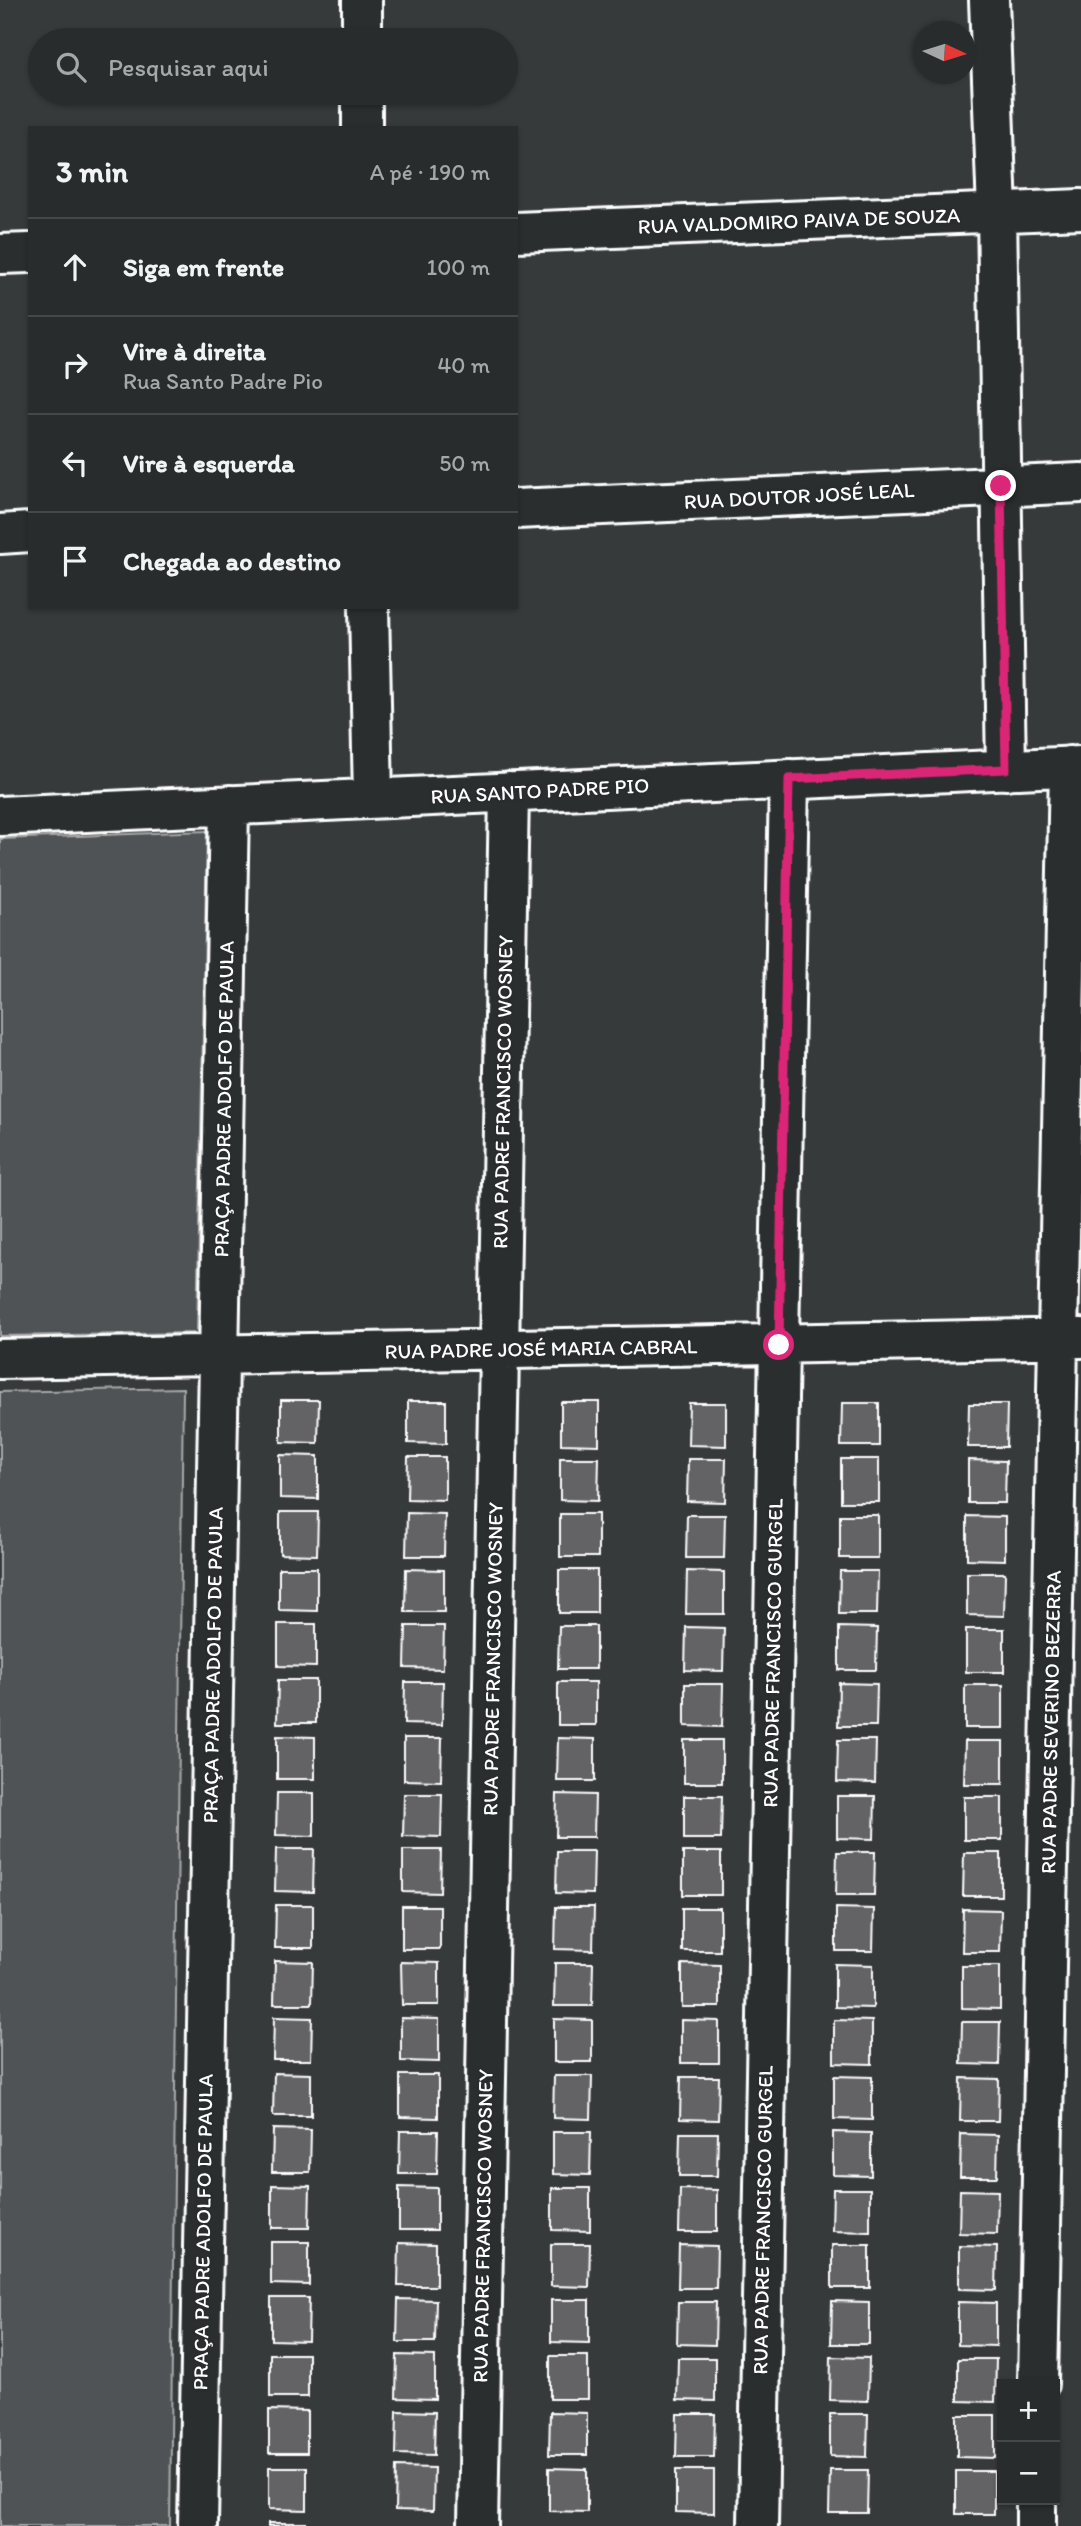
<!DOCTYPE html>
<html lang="pt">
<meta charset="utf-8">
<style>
body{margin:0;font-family:Itim,sans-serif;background:#353838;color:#f1f3f6}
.controls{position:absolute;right:21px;bottom:21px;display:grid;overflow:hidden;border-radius:0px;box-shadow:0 2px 5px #0004}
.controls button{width:63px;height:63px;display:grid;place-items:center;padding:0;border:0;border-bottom:2px solid #454848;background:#292c2c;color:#f1f3f6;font:35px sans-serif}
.compass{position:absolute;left:913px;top:21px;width:63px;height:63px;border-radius:50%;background:#292c2c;box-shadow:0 2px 5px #0004;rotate:94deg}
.stop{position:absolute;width:21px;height:21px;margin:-16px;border:5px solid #db2777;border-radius:50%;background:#fff}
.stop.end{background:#db2777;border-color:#fff;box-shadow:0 2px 7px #0008}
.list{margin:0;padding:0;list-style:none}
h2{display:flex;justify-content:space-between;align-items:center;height:91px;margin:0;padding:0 28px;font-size:30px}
h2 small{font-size:23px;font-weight:400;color:#a5a7a9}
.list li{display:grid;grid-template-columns:46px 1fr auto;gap:21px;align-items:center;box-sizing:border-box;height:98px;padding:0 28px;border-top:2px solid #454848}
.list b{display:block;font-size:26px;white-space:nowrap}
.list p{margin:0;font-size:23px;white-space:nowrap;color:#a5a7a9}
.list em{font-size:23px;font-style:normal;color:#a5a7a9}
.icon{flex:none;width:38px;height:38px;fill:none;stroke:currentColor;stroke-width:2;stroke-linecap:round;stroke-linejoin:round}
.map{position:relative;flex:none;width:1081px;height:2526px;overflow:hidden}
.search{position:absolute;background:#292c2c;box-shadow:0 2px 5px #0004;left:28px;top:28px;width:490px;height:77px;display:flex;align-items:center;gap:18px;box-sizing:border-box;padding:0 24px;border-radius:38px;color:#a5a7a9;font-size:26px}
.panel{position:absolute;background:#292c2c;box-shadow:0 2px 5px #0004;left:28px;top:126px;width:490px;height:483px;border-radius:0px}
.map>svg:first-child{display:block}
.green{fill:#505354;stroke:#a8a9aa;stroke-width:2}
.building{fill:#636465;stroke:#fff;stroke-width:2}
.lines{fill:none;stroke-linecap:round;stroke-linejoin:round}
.minor-casing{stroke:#fff;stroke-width:44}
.minor{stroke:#2a2d2e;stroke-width:38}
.route{stroke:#db2777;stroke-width:9}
.labels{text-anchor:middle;stroke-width:5;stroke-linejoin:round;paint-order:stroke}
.street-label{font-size:21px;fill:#fff;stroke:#2a2d2e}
</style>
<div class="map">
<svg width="1081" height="2526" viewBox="0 0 1081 2526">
<rect width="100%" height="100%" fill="#373a3b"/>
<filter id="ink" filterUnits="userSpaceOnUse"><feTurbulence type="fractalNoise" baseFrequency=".0143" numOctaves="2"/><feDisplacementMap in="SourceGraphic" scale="14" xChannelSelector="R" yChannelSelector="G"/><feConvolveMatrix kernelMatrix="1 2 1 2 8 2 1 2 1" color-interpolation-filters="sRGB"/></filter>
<g filter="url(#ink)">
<!-- green -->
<path class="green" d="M 207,831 L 197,1333 L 0,1336 L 0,839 Z
M 183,1388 L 170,2526 L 0,2526 L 0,1392 Z"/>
<!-- building -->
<path class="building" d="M 281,1400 L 319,1400 L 318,1443 L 281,1442 Z
M 408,1401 L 446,1401 L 446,1444 L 408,1443 Z
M 561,1402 L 599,1402 L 599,1445 L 561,1444 Z
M 689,1403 L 726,1403 L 726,1446 L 688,1445 Z
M 842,1403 L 879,1403 L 879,1446 L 841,1446 Z
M 969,1404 L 1007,1404 L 1006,1447 L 968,1447 Z
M 280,1455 L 318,1456 L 318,1499 L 280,1498 Z
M 408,1457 L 445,1457 L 445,1500 L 407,1499 Z
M 560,1458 L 599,1458 L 598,1501 L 560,1500 Z
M 688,1459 L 726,1459 L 725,1502 L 687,1501 Z
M 841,1459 L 879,1459 L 879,1502 L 841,1502 Z
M 968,1460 L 1006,1461 L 1005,1503 L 968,1503 Z
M 280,1512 L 318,1512 L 317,1555 L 280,1554 Z
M 407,1513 L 445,1514 L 444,1556 L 406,1556 Z
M 560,1514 L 598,1514 L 598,1557 L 560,1557 Z
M 687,1515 L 725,1515 L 724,1558 L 686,1558 Z
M 840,1515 L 878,1515 L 878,1558 L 840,1558 Z
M 967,1516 L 1005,1517 L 1005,1560 L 967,1559 Z
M 279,1568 L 317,1568 L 317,1611 L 279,1610 Z
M 406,1569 L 444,1570 L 444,1612 L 405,1612 Z
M 559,1570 L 597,1570 L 597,1613 L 559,1613 Z
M 687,1571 L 724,1572 L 724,1614 L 686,1614 Z
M 840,1571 L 878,1571 L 877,1614 L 839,1614 Z
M 967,1573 L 1005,1573 L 1004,1616 L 967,1615 Z
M 278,1624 L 316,1624 L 316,1667 L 278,1666 Z
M 406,1626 L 444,1626 L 443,1669 L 405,1668 Z
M 559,1626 L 596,1626 L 596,1669 L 558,1669 Z
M 686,1627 L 724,1628 L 723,1671 L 685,1670 Z
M 839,1627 L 877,1628 L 876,1670 L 839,1670 Z
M 966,1629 L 1004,1629 L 1004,1672 L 966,1672 Z
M 278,1680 L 316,1680 L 316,1723 L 277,1723 Z
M 405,1682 L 443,1682 L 442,1725 L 404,1724 Z
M 558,1682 L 596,1682 L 596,1725 L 558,1725 Z
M 839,1683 L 877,1684 L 876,1726 L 838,1726 Z
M 685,1684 L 723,1684 L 722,1727 L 685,1726 Z
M 965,1685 L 1003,1685 L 1003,1728 L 965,1728 Z
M 277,1736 L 315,1737 L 315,1779 L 277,1779 Z
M 404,1738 L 442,1738 L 441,1781 L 404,1780 Z
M 558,1738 L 595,1739 L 595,1781 L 557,1781 Z
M 684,1740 L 722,1740 L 722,1783 L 684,1783 Z
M 838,1740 L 876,1740 L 875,1783 L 837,1782 Z
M 965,1741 L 1003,1741 L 1003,1784 L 964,1784 Z
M 277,1793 L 314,1793 L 314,1836 L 276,1835 Z
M 404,1794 L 442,1794 L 441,1837 L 403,1836 Z
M 557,1794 L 595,1795 L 594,1837 L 556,1837 Z
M 684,1796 L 722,1796 L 721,1839 L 684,1839 Z
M 837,1796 L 875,1796 L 874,1839 L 837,1838 Z
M 964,1797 L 1002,1797 L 1002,1840 L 964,1840 Z
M 276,1849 L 314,1849 L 313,1892 L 275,1891 Z
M 403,1850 L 441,1850 L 440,1893 L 403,1892 Z
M 557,1851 L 594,1851 L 593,1894 L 556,1893 Z
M 683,1852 L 721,1852 L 721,1895 L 683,1895 Z
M 837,1852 L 875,1852 L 874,1895 L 836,1895 Z
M 964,1853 L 1001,1853 L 1001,1896 L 963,1896 Z
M 276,1905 L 313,1905 L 313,1948 L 275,1948 Z
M 402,1906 L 440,1906 L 440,1949 L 402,1949 Z
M 556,1907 L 594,1907 L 593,1950 L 555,1949 Z
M 682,1908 L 720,1908 L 720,1951 L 682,1951 Z
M 836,1908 L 874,1909 L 873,1951 L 836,1951 Z
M 963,1909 L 1001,1910 L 1000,1952 L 962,1952 Z
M 275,1961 L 313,1962 L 312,2004 L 274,2004 Z
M 401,1962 L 439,1963 L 439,2005 L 402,2005 Z
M 555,1963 L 593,1963 L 592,2006 L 554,2006 Z
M 682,1964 L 720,1965 L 720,2007 L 682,2007 Z
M 835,1964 L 873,1965 L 873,2008 L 835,2007 Z
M 962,1966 L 1000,1966 L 1000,2009 L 962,2008 Z
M 274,2017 L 312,2018 L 311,2060 L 273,2060 Z
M 401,2018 L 439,2019 L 439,2062 L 401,2061 Z
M 554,2019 L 592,2020 L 592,2062 L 554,2062 Z
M 681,2020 L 719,2021 L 719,2063 L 681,2063 Z
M 834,2020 L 872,2021 L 872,2064 L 834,2063 Z
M 962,2022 L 1000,2022 L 999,2065 L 961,2064 Z
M 274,2073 L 311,2074 L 311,2116 L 273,2116 Z
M 400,2075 L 438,2075 L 438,2118 L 400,2117 Z
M 554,2076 L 592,2076 L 591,2119 L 553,2118 Z
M 834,2076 L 872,2077 L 872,2120 L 834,2119 Z
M 681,2077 L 719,2077 L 718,2120 L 680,2119 Z
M 961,2078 L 999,2079 L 998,2121 L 960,2121 Z
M 273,2129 L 311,2130 L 310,2172 L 272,2172 Z
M 400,2131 L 438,2131 L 437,2174 L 399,2174 Z
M 553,2132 L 591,2132 L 590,2175 L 553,2174 Z
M 833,2132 L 871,2133 L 871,2176 L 833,2175 Z
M 680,2133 L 718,2133 L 717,2176 L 679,2176 Z
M 961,2134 L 998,2135 L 997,2177 L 960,2177 Z
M 272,2185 L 310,2186 L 309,2228 L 272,2228 Z
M 399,2187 L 437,2188 L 437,2230 L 399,2230 Z
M 552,2188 L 590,2188 L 590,2231 L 552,2230 Z
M 680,2189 L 717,2190 L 717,2232 L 679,2232 Z
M 833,2189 L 870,2189 L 870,2232 L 832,2231 Z
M 960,2190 L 998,2191 L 997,2234 L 959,2233 Z
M 271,2242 L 309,2242 L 309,2285 L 271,2284 Z
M 399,2243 L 436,2244 L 436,2286 L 398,2286 Z
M 551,2244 L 590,2244 L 589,2287 L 551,2286 Z
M 679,2245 L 717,2246 L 716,2288 L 678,2288 Z
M 832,2245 L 870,2245 L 870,2288 L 832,2288 Z
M 959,2246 L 997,2247 L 996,2290 L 959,2289 Z
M 271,2298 L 309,2298 L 308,2341 L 271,2340 Z
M 398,2299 L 436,2300 L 435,2342 L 397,2342 Z
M 551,2300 L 589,2300 L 589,2343 L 551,2342 Z
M 832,2301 L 869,2302 L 869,2344 L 831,2344 Z
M 678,2302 L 716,2302 L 715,2345 L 677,2344 Z
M 958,2302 L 996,2303 L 996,2346 L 958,2345 Z
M 270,2354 L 308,2354 L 308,2397 L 270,2397 Z
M 397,2355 L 435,2356 L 435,2399 L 396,2398 Z
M 550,2356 L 588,2356 L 588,2399 L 550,2399 Z
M 831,2357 L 869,2358 L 868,2401 L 830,2400 Z
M 678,2358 L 715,2358 L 715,2401 L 677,2400 Z
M 958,2359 L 996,2359 L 995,2402 L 958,2401 Z
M 269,2410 L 307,2411 L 307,2453 L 269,2453 Z
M 397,2411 L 435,2412 L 434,2455 L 396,2454 Z
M 550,2412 L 587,2413 L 587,2455 L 549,2455 Z
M 677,2414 L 715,2414 L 714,2457 L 676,2457 Z
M 830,2414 L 868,2414 L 867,2457 L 830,2456 Z
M 957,2415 L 995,2415 L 995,2458 L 957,2457 Z
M 269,2467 L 307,2467 L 307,2510 L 269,2509 Z
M 396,2467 L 434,2468 L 433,2511 L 395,2510 Z
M 549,2468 L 587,2469 L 587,2512 L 549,2511 Z
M 676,2470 L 714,2470 L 714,2513 L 676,2512 Z
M 830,2470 L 868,2470 L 867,2513 L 829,2513 Z
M 956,2471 L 994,2471 L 994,2514 L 956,2514 Z
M 268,2523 L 306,2523 L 306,2526 L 268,2526 Z"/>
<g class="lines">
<defs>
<path id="minor" d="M 362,0 L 362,40
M 989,0 L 997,212 L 1006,770
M 362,93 L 362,128
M 516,232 L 1081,209
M 0,254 L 30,253
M 516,509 L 1081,483
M 0,534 L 30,532
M 369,607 L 373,798
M 0,816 L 1081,766
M 0,1359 L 1081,1338
M 1038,2384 L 1069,766
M 198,2526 L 229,805
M 478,2526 L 509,792
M 758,2526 L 789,779
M 1036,2526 L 1036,2500"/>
</defs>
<!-- minor casing -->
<use href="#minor" class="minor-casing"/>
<!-- minor -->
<use href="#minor" class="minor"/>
</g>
</g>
<g class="lines" filter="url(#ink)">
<!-- route -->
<path class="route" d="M 779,1345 L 789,779 L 1006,769 L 1001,486"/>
</g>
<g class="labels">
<!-- street labels -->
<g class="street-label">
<text transform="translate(799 221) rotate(-2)" y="7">RUA VALDOMIRO PAIVA DE SOUZA</text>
<text transform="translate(799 496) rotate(-3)" y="7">RUA DOUTOR JOSÉ LEAL</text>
<text transform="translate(540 791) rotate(-3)" y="7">RUA SANTO PADRE PIO</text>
<text transform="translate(503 1092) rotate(-89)" y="7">RUA PADRE FRANCISCO WOSNEY</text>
<text transform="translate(224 1099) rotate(-89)" y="7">PRAÇA PADRE ADOLFO DE PAULA</text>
<text transform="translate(541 1349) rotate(-1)" y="7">RUA PADRE JOSÉ MARIA CABRAL</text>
<text transform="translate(773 1653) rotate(-89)" y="7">RUA PADRE FRANCISCO GURGEL</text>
<text transform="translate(493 1659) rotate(-89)" y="7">RUA PADRE FRANCISCO WOSNEY</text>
<text transform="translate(213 1665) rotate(-89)" y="7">PRAÇA PADRE ADOLFO DE PAULA</text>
<text transform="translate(1051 1722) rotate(-89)" y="7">RUA PADRE SEVERINO BEZERRA</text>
<text transform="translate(763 2220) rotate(-89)" y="7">RUA PADRE FRANCISCO GURGEL</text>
<text transform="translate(483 2226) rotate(-89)" y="7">RUA PADRE FRANCISCO WOSNEY</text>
<text transform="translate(203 2232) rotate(-89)" y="7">PRAÇA PADRE ADOLFO DE PAULA</text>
</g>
</g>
</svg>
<div class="controls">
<button>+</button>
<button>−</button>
</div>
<svg class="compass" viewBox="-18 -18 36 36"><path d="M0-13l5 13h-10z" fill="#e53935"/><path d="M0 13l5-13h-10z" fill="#a5a7a9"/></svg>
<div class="stop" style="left:779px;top:1345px"></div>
<div class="stop end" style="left:1001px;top:486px"></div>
<div class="search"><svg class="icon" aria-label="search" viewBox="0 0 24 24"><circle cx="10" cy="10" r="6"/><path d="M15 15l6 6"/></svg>Pesquisar aqui</div>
<section class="panel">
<h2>3 min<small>A pé · 190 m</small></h2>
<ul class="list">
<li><svg class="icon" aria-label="ahead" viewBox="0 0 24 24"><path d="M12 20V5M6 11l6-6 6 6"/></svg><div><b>Siga em frente</b></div><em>100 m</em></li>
<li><svg class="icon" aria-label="right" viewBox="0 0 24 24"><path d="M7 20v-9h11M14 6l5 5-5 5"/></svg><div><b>Vire à direita</b><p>Rua Santo Padre Pio</p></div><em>40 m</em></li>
<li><svg class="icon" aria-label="left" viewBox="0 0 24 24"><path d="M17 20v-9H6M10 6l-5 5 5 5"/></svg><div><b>Vire à esquerda</b></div><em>50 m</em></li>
<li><svg class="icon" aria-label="arrive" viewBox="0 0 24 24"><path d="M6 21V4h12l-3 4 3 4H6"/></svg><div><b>Chegada ao destino</b></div></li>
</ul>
</section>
</div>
